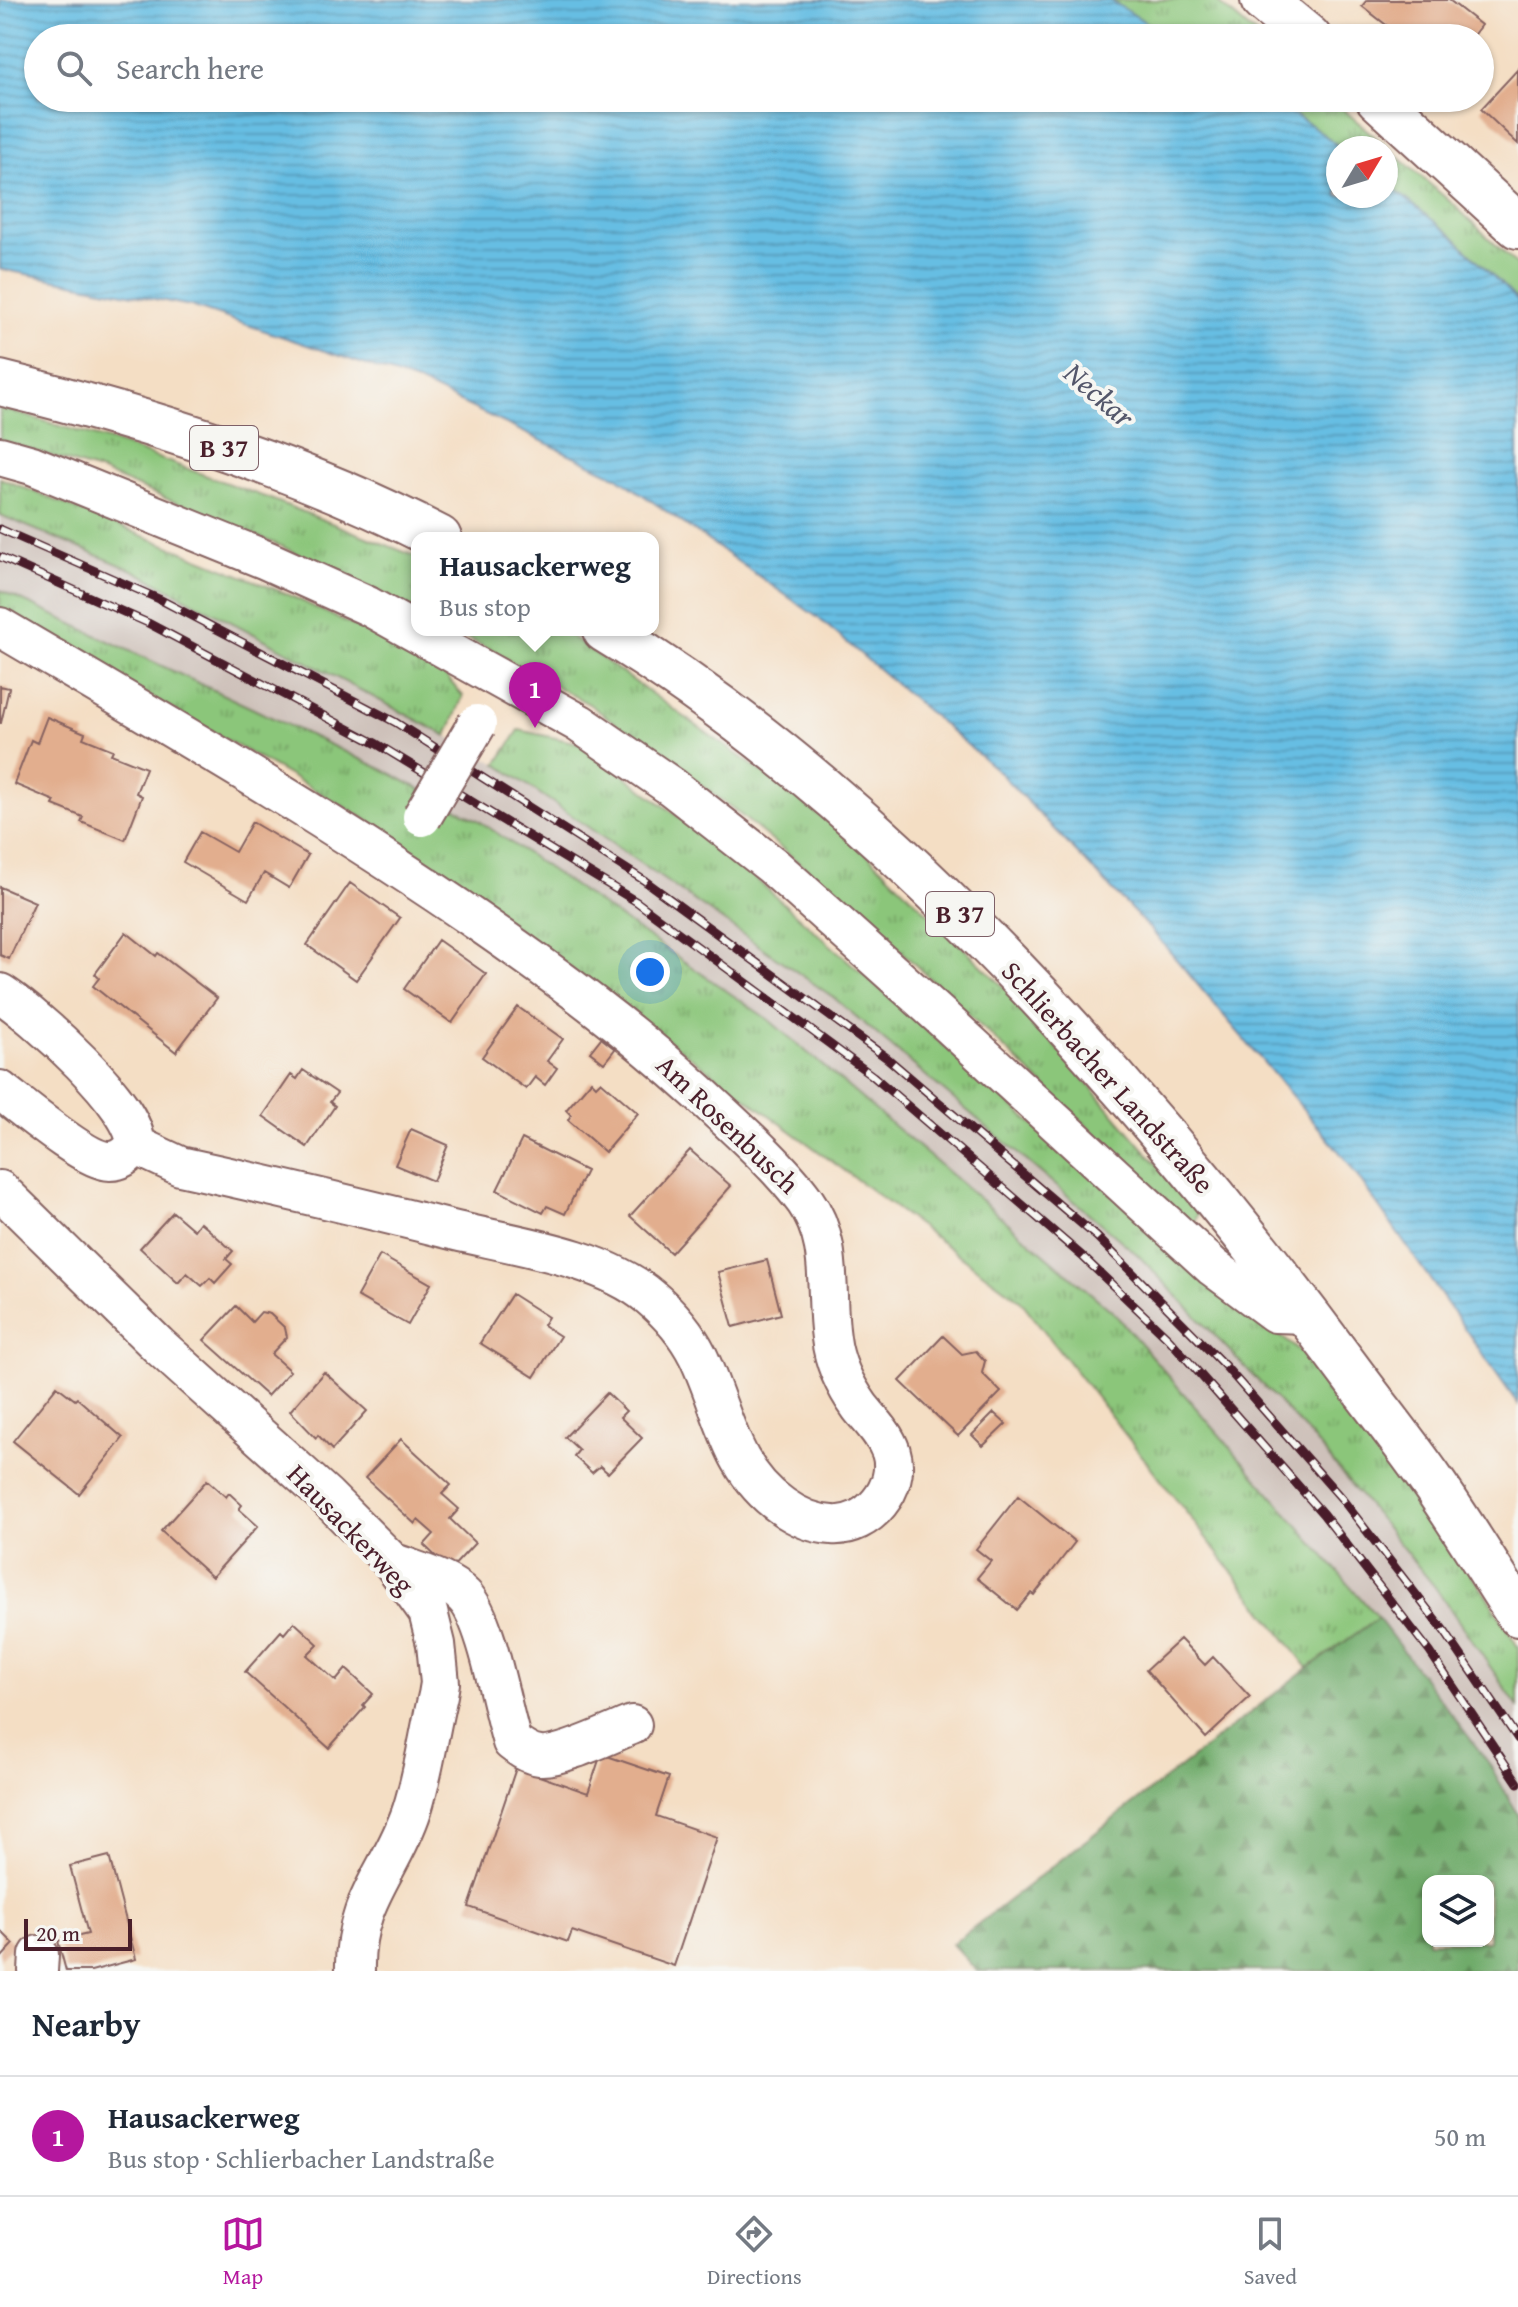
<!DOCTYPE html>
<meta charset="utf-8">
<style>
body{margin:0;font-family:"Gentium Book Plus",serif;background:#f6f6f7;color:#1f2937}
.controls{position:absolute;right:24px;bottom:24px;display:grid;overflow:hidden;border-radius:16px;box-shadow:0 2px 6px #0004}
.controls button{width:72px;height:72px;display:grid;place-items:center;padding:0;border:0;border-bottom:2px solid #e0e1e3;background:#fff;color:#1f2937;font:40px sans-serif}
.compass{position:absolute;left:1326px;top:136px;width:72px;height:72px;border-radius:50%;background:#fff;box-shadow:0 2px 6px #0004;rotate:52deg}
.scale{position:absolute;left:24px;bottom:20px;width:108px;box-sizing:border-box;padding-left:8px;border:4px solid #4a1f2b;border-top:0;font-size:22px;line-height:28px;white-space:nowrap;color:#4a1f2b;-webkit-text-stroke:6px #f6f6f2;paint-order:stroke}
.you{position:absolute;left:650px;top:972px;width:28px;height:28px;margin:-20px;border:6px solid #fff;border-radius:50%;background:#1a73e8;box-shadow:0 0 0 12px #1a73e833}
.badge{display:grid;place-items:center;width:52px;height:52px;border-radius:50%;background:#b5179e;color:#fff;font-size:26px;font-weight:700}
.pin{position:absolute;translate:-50% -66px;filter:drop-shadow(0 2px 4px #0008)}
.pin::after{content:'';position:absolute;top:42px;width:28px;height:24px;background:inherit;clip-path:polygon(0 0,100% 0,50% 100%)}
.popup{position:absolute;left:411px;top:532px;width:248px;height:104px;box-sizing:border-box;display:grid;place-content:center;border-radius:16px;background:#fff;filter:drop-shadow(0 2px 6px #0005);font-size:26px;white-space:nowrap;color:#747a83}
.popup b{font-size:30px;color:#1f2937}
.popup::after{content:'';position:absolute;left:50%;top:100%;margin-left:-16px;border:16px solid transparent;border-top-color:#fff}
.list{margin:0;padding:0;list-style:none}
h2{display:flex;justify-content:space-between;align-items:center;height:104px;margin:0;padding:0 32px;font-size:34px}
h2 small{font-size:26px;font-weight:400;color:#747a83}
.list li{display:grid;grid-template-columns:52px 1fr auto;gap:24px;align-items:center;box-sizing:border-box;height:120px;padding:0 32px;border-top:2px solid #e0e1e3}
.list b{display:block;font-size:30px;white-space:nowrap}
.list p{margin:0;font-size:26px;white-space:nowrap;color:#747a83}
.list em{font-size:26px;font-style:normal;color:#747a83}
.icon{flex:none;width:44px;height:44px;fill:none;stroke:currentColor;stroke-width:2;stroke-linecap:round;stroke-linejoin:round}
.map{position:relative;flex:none;width:1518px;height:1971px;overflow:hidden}
.search{position:absolute;background:#fff;box-shadow:0 2px 6px #0004;left:24px;right:24px;top:24px;height:88px;display:flex;align-items:center;gap:20px;box-sizing:border-box;padding:0 28px;border-radius:44px;color:#747a83;font-size:30px}
.sheet{height:224px;background:#fff}
nav{display:flex;justify-content:space-around;align-items:center;box-sizing:border-box;height:112px;border-top:2px solid #e0e1e3;background:#fff;font-size:22px;color:#747a83}
nav a{display:grid;justify-items:center;gap:4px}
nav .on{color:#b5179e}
.map>svg:first-child{display:block}
.railway{fill:#cec1ba}
.grass{fill:url(#grass-tufts);stroke:#6a7252;stroke-width:2}
.forest{fill:url(#forest-firs);stroke:#5d654a;stroke-width:2;fill-rule:evenodd}
.water{fill:url(#water-rules);stroke:#586e87;stroke-width:2}
.building{fill:#e2ae8e}
.lines{fill:none;stroke-linecap:round;stroke-linejoin:round}
.minor-casing{stroke:#866261;stroke-width:42}
.major-casing{stroke:#866261;stroke-width:48}
.minor{stroke:#fff;stroke-width:38}
.major{stroke:#fff;stroke-width:44}
.rail-casing{stroke:#4a1f2b;stroke-width:9}
.rail{stroke:#f6f6f2;stroke-width:6;stroke-dasharray:18;stroke-linecap:butt}
.minor-bridge-casing{stroke:#866261;stroke-width:42;stroke-linecap:butt}
.minor-bridge{stroke:#fff;stroke-width:38}
.labels{text-anchor:middle;stroke-width:8;stroke-linejoin:round;paint-order:stroke}
.shield{fill:#f6f6f2;stroke:#7e6067;stroke-width:2}
.shield-label{font-size:26px;font-weight:bold;fill:#4a1f2b}
.street-label{font-size:28px;fill:#4a1f2b;stroke:#f6f6f2}
.water-label{font-size:30px;font-style:italic;fill:#54576b;stroke:#f6f6f2}
</style>
<div class="map">
<svg width="1518" height="1971" viewBox="0 0 1518 1971">
<defs>
<pattern id="grass-tufts" width="24" height="20" patternUnits="userSpaceOnUse" patternTransform="scale(2)"><rect width="24" height="20" fill="#8bc67a"/><path d="M3 7l-1-3M5 7V3M7 7l1-3M15 17l-1-3M17 17v-4M19 17l1-3" fill="none" stroke="#74a064"/></pattern>
<pattern id="forest-firs" width="22" height="20" patternUnits="userSpaceOnUse" patternTransform="scale(2)"><rect width="22" height="20" fill="#70ab6a"/><path d="M5 1l3.5 6h-7zM16 11l3.5 6h-7z" fill="#5e8b57"/></pattern>
<pattern id="water-rules" width="6" height="5" patternUnits="userSpaceOnUse" patternTransform="scale(2)"><rect width="6" height="5" fill="#66bee3"/><path d="M0 2.5h6" fill="none" stroke="#569ab8"/></pattern>
</defs>
<rect width="100%" height="100%" fill="#f6f6f2"/>
<filter id="ink" filterUnits="userSpaceOnUse"><feTurbulence type="fractalNoise" baseFrequency=".0125" numOctaves="2"/><feDisplacementMap in="SourceGraphic" scale="16" xChannelSelector="R" yChannelSelector="G"/><feConvolveMatrix kernelMatrix="1 2 1 2 8 2 1 2 1" color-interpolation-filters="sRGB"/></filter>
<filter id="wash" filterUnits="userSpaceOnUse"><feTurbulence type="fractalNoise" baseFrequency=".006" numOctaves="4" result="noise"/><feDisplacementMap in="SourceGraphic" scale="32" xChannelSelector="R" yChannelSelector="G"/><feGaussianBlur stdDeviation="1.8" result="paint"/><feColorMatrix in="noise" values="0 0 0 0 0 0 0 0 0 0 0 0 0 0 0 0 0 1.4 0 .05"/><feComposite in="paint" operator="in"/></filter>
<g filter="url(#wash)">
<rect width="100%" height="100%" fill="#f4dec4"/>
<!-- railway -->
<path class="railway" d="M 0,515 L 135,571 L 394,706 L 497,764 L 833,997 L 1138,1255 L 1311,1436 L 1435,1587 L 1518,1707 L 1518,1814 L 1488,1762 L 1378,1618 L 1114,1313 L 769,1020 L 478,820 L 388,772 L 0,590 Z"/>
<!-- grass -->
<path class="grass" d="M 1110,0 L 1215,0 L 1260,38 L 1171,38 Z
M 1267,98 L 1330,98 L 1454,205 L 1518,266 L 1518,301 L 1454,237 L 1386,183 L 1386,148 L 1341,148 L 1314,127 Z
M 0,408 L 114,442 L 273,500 L 417,557 L 417,611 L 283,547 L 102,472 L 0,440 Z
M 0,478 L 287,594 L 436,665 L 463,696 L 447,736 L 135,571 L 0,515 Z
M 0,590 L 388,772 L 478,820 L 769,1020 L 1114,1313 L 1378,1618 L 1308,1668 L 1020,1300 L 376,825 L 0,611 Z
M 453,630 L 562,630 L 766,775 L 855,842 L 1012,995 L 1198,1212 L 1194,1226 L 859,912 L 732,808 L 589,704 Z
M 519,730 L 583,744 L 731,857 L 1217,1287 L 1319,1366 L 1391,1461 L 1491,1602 L 1518,1647 L 1518,1707 L 1435,1587 L 1311,1436 L 1138,1255 L 833,997 L 497,764 Z"/>
<!-- forest -->
<path class="forest" d="M 1378,1618 L 1488,1762 L 1518,1814 L 1518,1971 L 977,1971 L 952,1944 L 1308,1668 ZM 1428,1881 L 1488,1881 L 1488,1941 L 1428,1941 Z"/>
<!-- water -->
<path class="water" d="M 0,0 L 1110,0 L 1171,38 L 38,38 L 38,98 L 1267,98 L 1314,127 L 1341,148 L 1338,148 L 1338,196 L 1386,196 L 1386,183 L 1454,237 L 1518,301 L 1518,1404 L 1343,1156 L 1153,932 L 998,771 L 817,617 L 616,476 L 420,383 L 191,306 L 0,269 Z"/>
<g id="blocks">
<!-- building -->
<path class="building" d="M 1367,0 L 1449,0 L 1481,25 L 1471,38 L 1403,38 L 1362,6 Z
M 1518,69 L 1518,144 L 1481,109 Z
M 0,686 L 9,688 L 1,723 L 0,723 Z
M 47,717 L 85,733 L 83,738 L 113,750 L 111,754 L 146,768 L 136,793 L 142,796 L 125,840 L 81,822 L 83,817 L 53,805 L 55,801 L 14,784 L 31,740 L 37,743 Z
M 252,822 L 308,855 L 289,888 L 264,873 L 248,900 L 183,862 L 200,832 L 235,852 Z
M 350,883 L 400,918 L 356,980 L 307,945 Z
M 0,887 L 35,902 L 9,959 L 0,955 Z
M 126,932 L 156,956 L 158,953 L 217,998 L 176,1052 L 93,986 L 99,978 L 95,974 Z
M 438,940 L 486,974 L 452,1023 L 404,989 Z
M 518,1007 L 563,1039 L 547,1061 L 557,1068 L 545,1085 L 535,1077 L 526,1089 L 482,1057 Z
M 601,1038 L 615,1049 L 604,1063 L 590,1052 Z
M 303,1070 L 337,1093 L 330,1102 L 335,1106 L 307,1147 L 263,1116 L 291,1075 L 297,1079 Z
M 591,1081 L 596,1086 L 601,1081 L 638,1113 L 605,1152 L 568,1120 L 571,1115 L 566,1110 Z
M 411,1129 L 448,1145 L 433,1181 L 395,1165 Z
M 522,1139 L 586,1171 L 565,1214 L 547,1206 L 543,1213 L 497,1190 Z
M 690,1150 L 731,1186 L 671,1253 L 630,1216 Z
M 173,1212 L 194,1230 L 200,1222 L 233,1251 L 226,1259 L 232,1264 L 215,1283 L 210,1278 L 202,1286 L 187,1273 L 178,1283 L 140,1248 Z
M 380,1255 L 431,1284 L 408,1325 L 357,1296 Z
M 767,1260 L 781,1314 L 733,1327 L 718,1272 Z
M 512,1294 L 548,1317 L 543,1325 L 560,1336 L 534,1377 L 480,1343 Z
M 236,1306 L 252,1322 L 261,1312 L 270,1314 L 285,1328 L 287,1337 L 271,1354 L 290,1371 L 267,1396 L 204,1340 Z
M 943,1336 L 962,1354 L 976,1351 L 985,1361 L 982,1373 L 1001,1392 L 958,1436 L 900,1381 Z
M 324,1372 L 367,1411 L 332,1450 L 318,1435 L 316,1438 L 290,1411 Z
M 57,1386 L 75,1400 L 77,1398 L 123,1438 L 79,1494 L 13,1441 Z
M 607,1393 L 626,1411 L 620,1417 L 642,1438 L 608,1473 L 600,1466 L 592,1473 L 574,1456 L 579,1450 L 565,1437 Z
M 994,1413 L 1006,1424 L 983,1446 L 972,1435 Z
M 401,1439 L 451,1485 L 442,1494 L 459,1509 L 450,1519 L 475,1543 L 450,1570 L 424,1545 L 434,1534 L 418,1520 L 415,1524 L 365,1478 Z
M 207,1480 L 226,1497 L 229,1493 L 242,1505 L 239,1509 L 258,1526 L 212,1577 L 161,1531 Z
M 1018,1496 L 1075,1542 L 1034,1595 L 1031,1593 L 1017,1610 L 977,1578 L 991,1561 L 976,1549 Z
M 294,1622 L 318,1644 L 307,1655 L 336,1681 L 346,1669 L 373,1694 L 363,1705 L 365,1707 L 329,1748 L 245,1672 L 281,1631 L 284,1634 Z
M 1180,1639 L 1205,1665 L 1213,1657 L 1250,1697 L 1206,1738 L 1146,1670 Z
M 601,1754 L 669,1777 L 656,1816 L 717,1837 L 674,1966 L 572,1931 L 568,1942 L 469,1907 L 516,1768 L 588,1793 Z
M 109,1856 L 136,1959 L 91,1971 L 66,1971 L 58,1941 L 88,1934 L 70,1866 Z
M 0,1930 L 14,1944 L 0,1959 Z"/>
</g>
</g>
<g filter="url(#ink)">
<use href="#blocks" fill-opacity="0" stroke="#866261" stroke-width="2"/>
<g class="lines">
<defs>
<path id="minor" d="M 0,456 L 32,465 L 266,560 L 368,606 L 579,723 L 672,787 L 773,866 L 939,1015 L 1213,1267 L 1275,1313 L 1307,1314
M 0,627 C 163,723 327,817 483,925 C 558,977 630,1030 698,1092 C 731,1123 779,1165 805,1201 C 835,1243 824,1290 831,1338 C 834,1364 845,1386 860,1407 C 871,1421 885,1434 891,1452 C 902,1487 868,1528 832,1525 C 814,1524 796,1516 782,1506 C 729,1469 724,1410 698,1356 C 687,1334 669,1313 650,1297 C 603,1257 516,1245 456,1231 C 364,1208 272,1186 180,1166 L 135,1145
M 0,993 C 31,1012 141,1109 135,1145 C 129,1154 121,1161 110,1161 C 87,1162 21,1106 0,1090
M 0,1190 L 158,1345 L 326,1496 L 392,1562 L 428,1612 L 436,1644 L 440,1683 L 438,1695 C 429,1732 424,1773 412,1810 C 392,1871 353,1900 355,1971
M 392,1562 C 414,1571 446,1578 464,1596 C 487,1619 501,1707 512,1742 C 521,1749 529,1755 540,1756 C 561,1758 611,1733 632,1725
M 38,1971 L 39,1955"/>
<path id="major" d="M 1263,0 L 1309,38
M 1378,98 L 1518,226
M 0,383 C 150,420 301,467 439,538
M 605,630 C 768,729 910,859 1040,997 C 1150,1115 1252,1239 1348,1369 C 1376,1407 1406,1444 1433,1483 C 1463,1526 1490,1571 1518,1614"/>
</defs>
<!-- minor casing -->
<use href="#minor" class="minor-casing"/>
<!-- major casing -->
<use href="#major" class="major-casing"/>
<!-- minor -->
<use href="#minor" class="minor"/>
<!-- major -->
<use href="#major" class="major"/>
<defs>
<path id="rail" d="M 0,529 L 159,599 L 395,722 L 645,881 L 887,1058 L 1097,1237 L 1225,1366 L 1342,1499 L 1445,1632 L 1518,1739
M 0,557 L 148,623 L 377,744 L 637,902 L 873,1076 L 1082,1256 L 1169,1339 L 1323,1514 L 1430,1652 L 1518,1783"/>
</defs>
<!-- rail casing -->
<use href="#rail" class="rail-casing"/>
<!-- rail -->
<use href="#rail" class="rail"/>
<defs>
<path id="minor-bridge" d="M 422,817 L 477,724"/>
</defs>
<!-- minor-bridge casing -->
<use href="#minor-bridge" class="minor-bridge-casing"/>
<!-- minor-bridge -->
<use href="#minor-bridge" class="minor-bridge"/>
</g>
</g>
<g class="labels">
<!-- shield labels -->
<g class="shield">
<rect x="190" y="426" width="68" height="44" rx="6"/>
<rect x="926" y="892" width="68" height="44" rx="6"/>
</g>
<g class="shield-label">
<text x="224" y="457">B 37</text>
<text x="960" y="923">B 37</text>
</g>
<!-- street labels -->
<g class="street-label">
<text transform="translate(1108 1077) rotate(48)" y="10">Schlierbacher Landstraße</text>
<text transform="translate(728 1124) rotate(44)" y="10">Am Rosenbusch</text>
<text transform="translate(351 1529) rotate(46)" y="10">Hausackerweg</text>
</g>
<!-- water labels -->
<g class="water-label">
<text transform="translate(1099 395) rotate(41)" y="10">Neckar</text>
</g>
</g>
</svg>
<div class="controls">
<button><svg class="icon" aria-label="layers" viewBox="0 0 24 24"><path d="M12 4l9 5-9 5-9-5zM3 14l9 5 9-5"/></svg></button>
</div>
<svg class="compass" viewBox="-18 -18 36 36"><path d="M0-13l5 13h-10z" fill="#e53935"/><path d="M0 13l5-13h-10z" fill="#747a83"/></svg>
<div class="scale">20 m</div>
<div class="you"></div>
<div class="pin badge" style="left:535px;top:728px">1</div>
<div class="popup"><b>Hausackerweg</b>Bus stop</div>
<div class="search"><svg class="icon" aria-label="search" viewBox="0 0 24 24"><circle cx="10" cy="10" r="6"/><path d="M15 15l6 6"/></svg>Search here</div>
</div>
<section class="sheet">
<h2>Nearby<small></small></h2>
<ul class="list">
<li><span class="badge">1</span><div><b>Hausackerweg</b><p>Bus stop · Schlierbacher Landstraße</p></div><em>50 m</em></li>
</ul>
</section>
<nav>
<a class="on"><svg class="icon" aria-label="map" viewBox="0 0 24 24"><path d="M3 6l6-2 6 2 6-2v14l-6 2-6-2-6 2zM9 4v14M15 6v14"/></svg>Map</a>
<a><svg class="icon" aria-label="directions" viewBox="0 0 24 24"><path d="M12 3l9 9-9 9-9-9zM9 14v-3h6M13 9l2 2-2 2"/></svg>Directions</a>
<a><svg class="icon" aria-label="saved" viewBox="0 0 24 24"><path d="M7 4h10v16l-5-4-5 4z"/></svg>Saved</a>
</nav>
